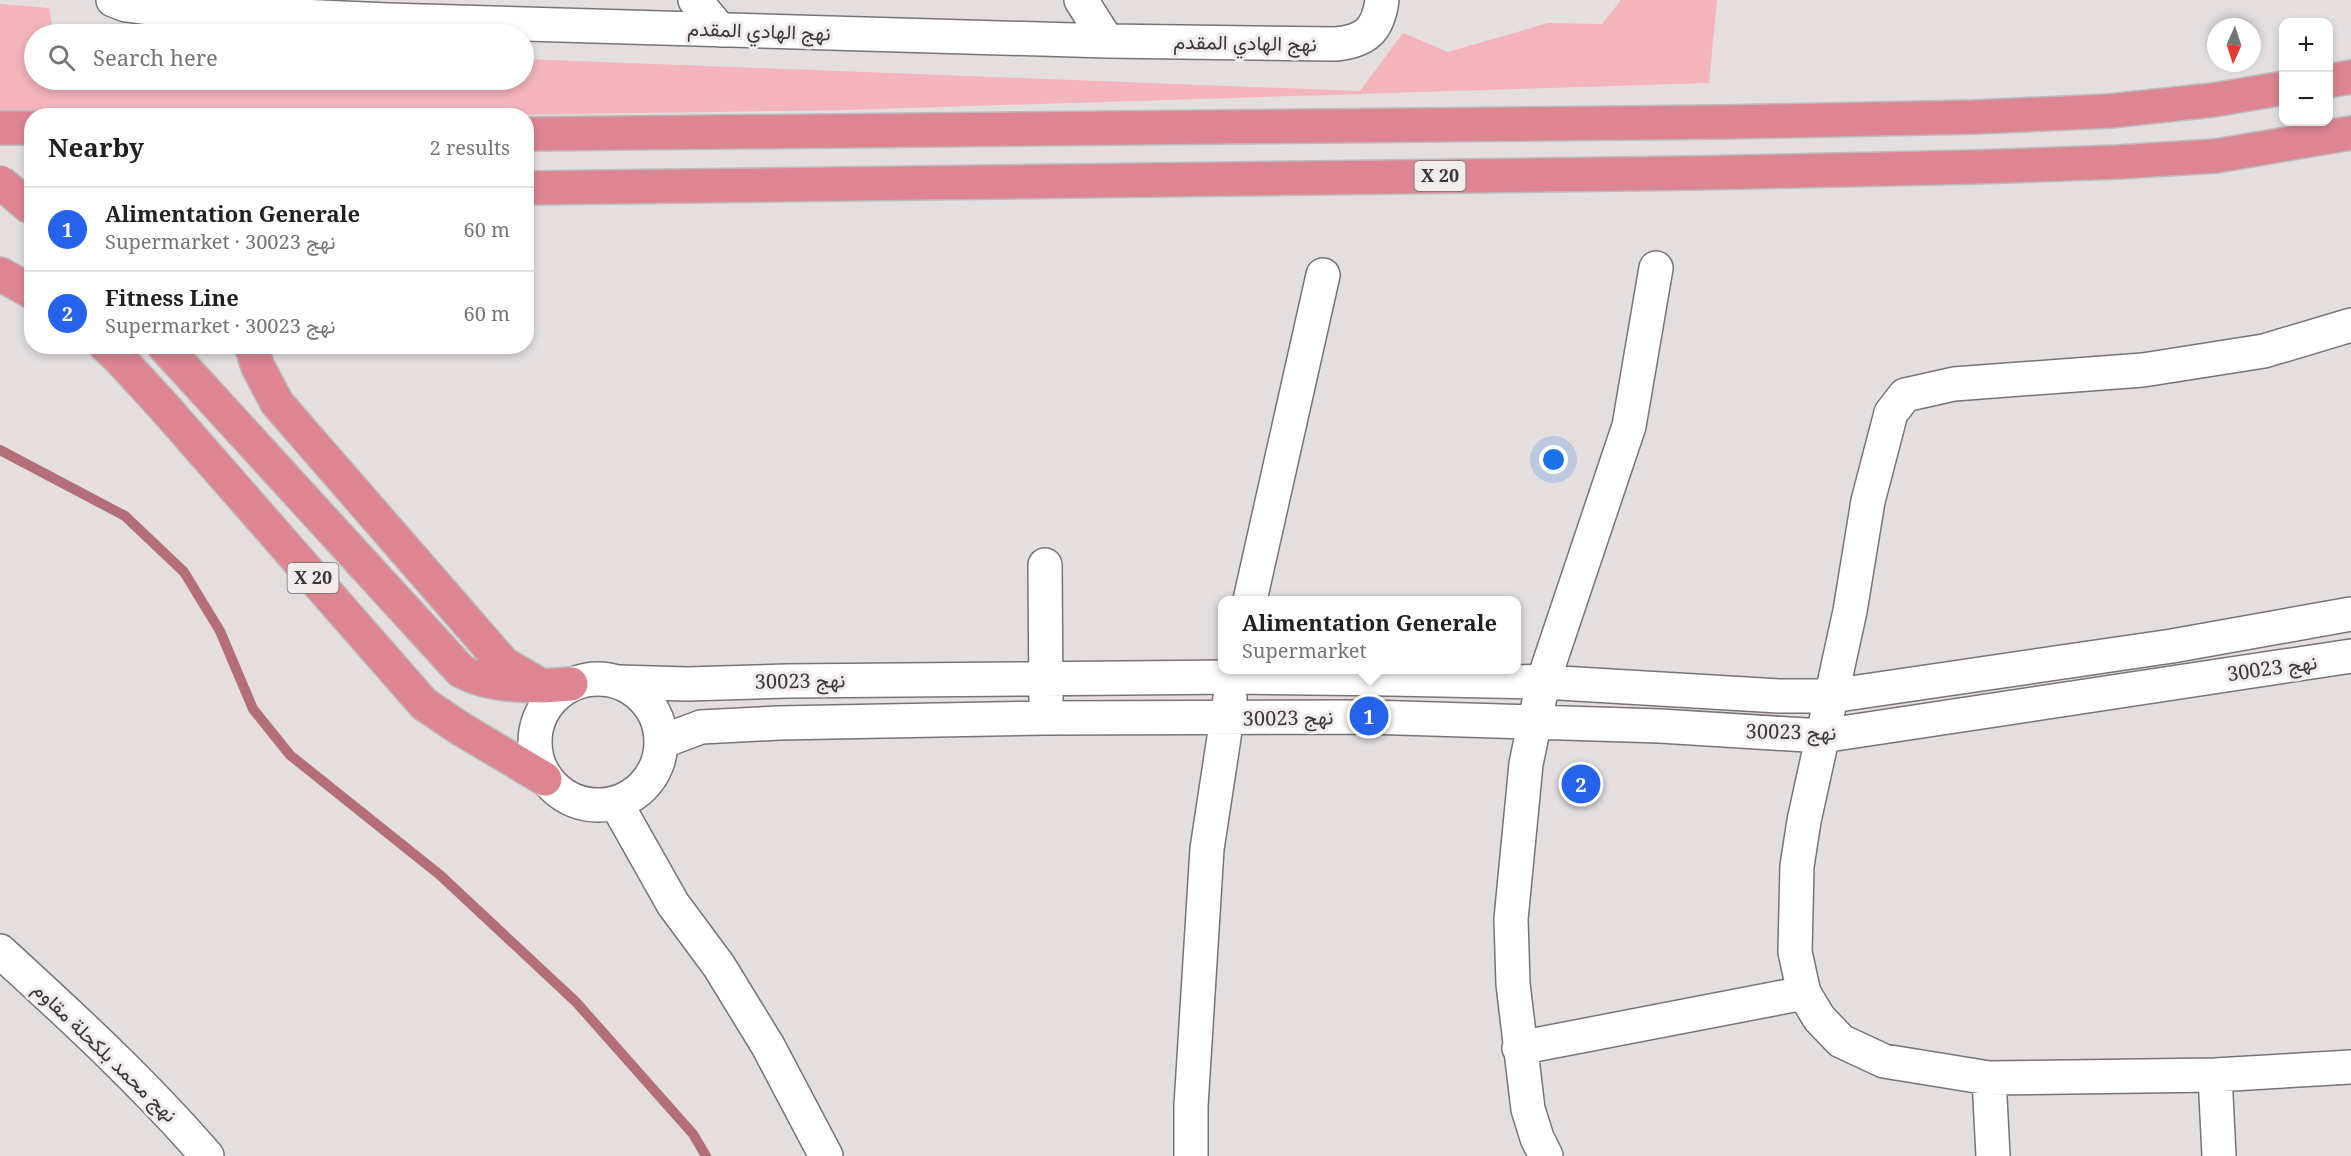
<!DOCTYPE html>
<meta charset="utf-8">
<style>
body{margin:0;font-family:"Noto Serif",Vazirmatn,serif;background:#f6f6f6;color:#202124}
.controls{position:absolute;right:18px;top:18px;display:grid;overflow:hidden;border-radius:12px;box-shadow:0 3px 9px #0003}
.controls button{width:54px;height:54px;display:grid;place-items:center;padding:0;border:0;border-bottom:2px solid #e0e0e0;background:#fff;color:#202124;font:30px sans-serif}
.compass{position:absolute;left:2207px;top:18px;width:54px;height:54px;border-radius:50%;background:#fff;box-shadow:0 3px 9px #0003;rotate:183deg}
.you{position:absolute;left:1554px;top:460px;width:21px;height:21px;margin:-15px;border:4px solid #fff;border-radius:50%;background:#1a73e8;box-shadow:0 0 0 9px #1a73e833}
.badge{display:grid;place-items:center;width:39px;height:39px;border-radius:50%;background:#2563eb;color:#fff;font-size:20px;font-weight:700}
.pin{position:absolute;translate:-50% -50%;border:3px solid #fff;box-shadow:0 2px 6px #0006}
.popup{position:absolute;left:1218px;top:596px;width:303px;height:78px;box-sizing:border-box;display:grid;place-content:center;border-radius:12px;background:#fff;filter:drop-shadow(0 2px 4px #0005);font-size:20px;white-space:nowrap;color:#757577}
.popup b{font-size:22px;color:#202124}
.popup::after{content:'';position:absolute;left:50%;top:100%;margin-left:-12px;border:12px solid transparent;border-top-color:#fff}
.list{margin:0;padding:0;list-style:none}
h2{display:flex;justify-content:space-between;align-items:center;height:78px;margin:0;padding:0 24px;font-size:26px}
h2 small{font-size:20px;font-weight:400;color:#757577}
.list li{display:grid;grid-template-columns:39px 1fr auto;gap:18px;align-items:center;box-sizing:border-box;height:84px;padding:0 24px;border-top:2px solid #e0e0e0}
.list b{display:block;font-size:22px;white-space:nowrap}
.list p{margin:0;font-size:20px;white-space:nowrap;color:#757577}
.list em{font-size:20px;font-style:normal;color:#757577}
.icon{flex:none;width:33px;height:33px;fill:none;stroke:currentColor;stroke-width:2;stroke-linecap:round;stroke-linejoin:round}
.map{position:relative;flex:none;width:2351px;height:1156px;overflow:hidden}
.search{position:absolute;background:#fff;box-shadow:0 3px 9px #0003;left:24px;top:24px;width:510px;height:66px;display:flex;align-items:center;gap:15px;box-sizing:border-box;padding:0 21px;border-radius:33px;color:#757577;font-size:22px}
.panel{position:absolute;background:#fff;box-shadow:0 3px 9px #0003;left:24px;top:108px;width:510px;height:246px;border-radius:24px}
.map>svg:first-child{display:block}
.green{fill:#f3b4bb}
.lines{fill:none;stroke-linecap:round;stroke-linejoin:round}
.stream{stroke:#b36e77;stroke-width:10}
.minor-casing{stroke:#797474;stroke-width:36}
.highway-casing{stroke:#bcbbbb;stroke-width:36}
.minor{stroke:#fff;stroke-width:33}
.highway{stroke:#dd8692;stroke-width:33}
.highway-bridge-casing{stroke:#bcbbbb;stroke-width:36;stroke-linecap:butt}
.highway-bridge{stroke:#dd8692;stroke-width:33}
.labels{text-anchor:middle;stroke-width:6;stroke-linejoin:round;paint-order:stroke}
.shield{fill:#f1ebec;stroke:#706d6d;stroke-width:1.5}
.shield-label{font-size:18px;font-weight:bold;fill:#393737}
.street-label{font-size:20px;fill:#393737;stroke:#f1ebec}
</style>
<div class="map">
<svg width="2351" height="1156" viewBox="0 0 2351 1156">
<rect width="100%" height="100%" fill="#e4dedf"/>
<!-- green -->
<path class="green" d="M 1621,0 L 1717,0 L 1709,83 L 845,110 L 503,115 L 0,113 L 0,4 L 49,8 L 54,34 L 34,34 L 34,80 L 524,80 L 524,59 L 1360,91 L 1403,33 L 1448,52 L 1548,23 L 1602,24 Z"/>
<g class="lines">
<!-- stream -->
<path class="stream" d="M 0,450 L 125,516 L 184,572 L 220,631 L 253,709 L 290,755 L 440,875 L 576,1002 L 693,1134 L 706,1156"/>
<defs>
<path id="minor" d="M 113,0 L 126,5 L 164,10 L 388,20 L 1107,41 L 1336,44 C 1366,41 1378,30 1382,0
M 695,0 L 720,30
M 1081,0 L 1107,41
M 2351,325 L 2264,351 L 2143,370 L 1954,384 L 1905,395 L 1891,413 L 1868,501 L 1850,611 L 1804,821 L 1797,866 L 1795,952 L 1804,993 L 1819,1018 L 1841,1041 L 1884,1061 L 1989,1078 L 2215,1075 L 2351,1067
M 1045,565 L 1046,701
M 1250,600 L 1323,275
M535 742a63 63 0 1 1 126 0a63 63 0 1 1-126 0Z
M 619,682 L 687,684 L 787,681 L 1233,677 L 1391,679 L 1543,682 L 1779,696 L 1831,696 L 2172,646 L 2351,614
M 661,742 L 701,727 L 779,723 L 1045,718 L 1368,717 L 1660,726 L 1822,736 L 2351,656
M 616,803 L 673,904 L 719,966 L 768,1046 L 826,1156
M 0,951 C 72,1017 143,1082 207,1156
M 1519,1048 L 1804,993
M 2215,1075 L 2219,1156
M 1989,1078 L 1993,1156
M 1191,1156 L 1191,1106 L 1207,849 L 1230,698
M 1546,1156 L 1537,1138 L 1528,1109 L 1513,984 L 1511,919 L 1526,764 L 1543,682 L 1629,426 L 1656,268"/>
<path id="highway" d="M 2328,81 L 2351,77
M 0,128 L 32,128
M 526,134 L 1723,122 L 1975,117 L 2110,111 L 2213,100 L 2284,88
M 526,188 L 1694,173 L 1976,167 L 2118,162 L 2216,156 L 2351,133
M 0,274 L 32,292
M 106,346 L 121,360 L 164,407 L 424,704 L 461,729 L 545,779
M 164,346 L 461,671 C 487,685 513,685 542,686
M 251,346 L 258,367 L 277,403 L 504,664 L 542,686 L 571,684"/>
</defs>
<!-- minor casing -->
<use href="#minor" class="minor-casing"/>
<!-- highway casing -->
<use href="#highway" class="highway-casing"/>
<!-- minor -->
<use href="#minor" class="minor"/>
<!-- highway -->
<use href="#highway" class="highway"/>
<defs>
<path id="highway-bridge" d="M 0,182 L 32,209"/>
</defs>
<!-- highway-bridge casing -->
<use href="#highway-bridge" class="highway-bridge-casing"/>
<!-- highway-bridge -->
<use href="#highway-bridge" class="highway-bridge"/>
</g>
<g class="labels">
<!-- shield labels -->
<g class="shield">
<rect x="1414.5" y="161" width="51" height="30" rx="4.5"/>
<rect x="287.5" y="563" width="51" height="30" rx="4.5"/>
</g>
<g class="shield-label">
<text x="1440" y="182">X 20</text>
<text x="313" y="584">X 20</text>
</g>
<!-- street labels -->
<g class="street-label">
<text transform="translate(759 31) rotate(2)" y="7">نهج الهادي المقدم</text>
<text transform="translate(1245 43) rotate(1)" y="7">نهج الهادي المقدم</text>
<text transform="translate(2272 668) rotate(-8)" y="7">نهج 30023</text>
<text transform="translate(800 681) rotate(-1)" y="7">نهج 30023</text>
<text transform="translate(1288 718) rotate(-1)" y="7">نهج 30023</text>
<text transform="translate(1791 732) rotate(1)" y="7">نهج 30023</text>
<text transform="translate(105 1052) rotate(44)" y="7">نهج محمد بلكحلة مقاوم</text>
</g>
</g>
</svg>
<div class="controls">
<button>+</button>
<button>−</button>
</div>
<svg class="compass" viewBox="-18 -18 36 36"><path d="M0-13l5 13h-10z" fill="#e53935"/><path d="M0 13l5-13h-10z" fill="#757577"/></svg>
<div class="you"></div>
<div class="pin badge" style="left:1369px;top:716px">1</div>
<div class="popup"><b>Alimentation Generale</b>Supermarket</div>
<div class="pin badge" style="left:1581px;top:784px">2</div>
<div class="search"><svg class="icon" aria-label="search" viewBox="0 0 24 24"><circle cx="10" cy="10" r="6"/><path d="M15 15l6 6"/></svg>Search here</div>
<section class="panel">
<h2>Nearby<small>2 results</small></h2>
<ul class="list">
<li><span class="badge">1</span><div><b>Alimentation Generale</b><p>Supermarket · نهج 30023</p></div><em>60 m</em></li>
<li><span class="badge">2</span><div><b>Fitness Line</b><p>Supermarket · نهج 30023</p></div><em>60 m</em></li>
</ul>
</section>
</div>
